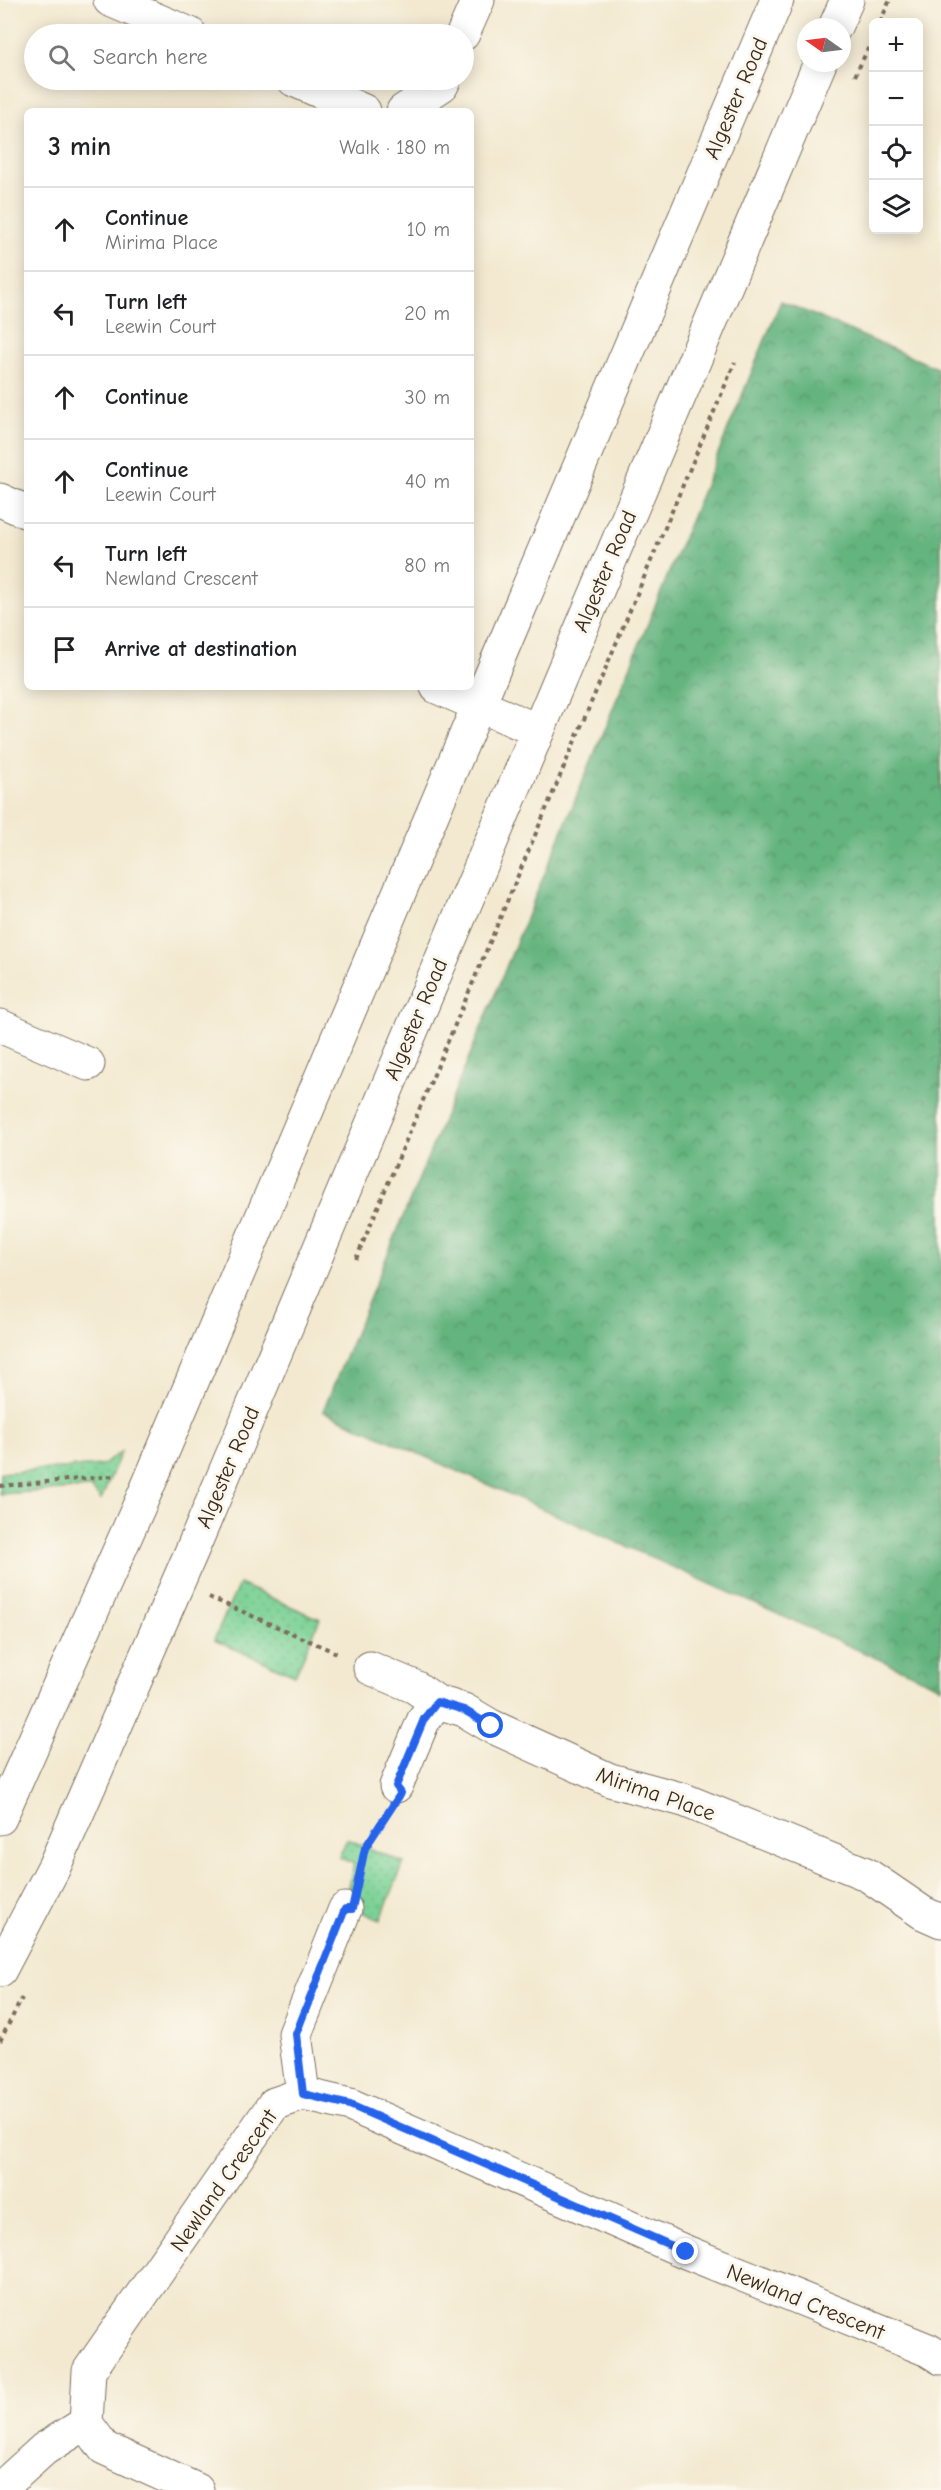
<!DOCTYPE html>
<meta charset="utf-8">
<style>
body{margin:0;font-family:"Comic Neue",sans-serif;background:#f6f6f6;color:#202124}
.controls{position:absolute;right:18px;top:18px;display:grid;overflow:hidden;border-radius:9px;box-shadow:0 3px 15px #0003}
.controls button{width:54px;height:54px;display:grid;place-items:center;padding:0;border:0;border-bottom:2px solid #e0e0e0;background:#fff;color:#202124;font:30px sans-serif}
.compass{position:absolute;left:797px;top:18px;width:54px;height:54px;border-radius:50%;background:#fff;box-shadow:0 3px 15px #0003;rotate:284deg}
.stop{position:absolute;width:18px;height:18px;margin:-14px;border:4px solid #2563eb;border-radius:50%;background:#fff}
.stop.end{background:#2563eb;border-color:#fff;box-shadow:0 2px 6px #0008}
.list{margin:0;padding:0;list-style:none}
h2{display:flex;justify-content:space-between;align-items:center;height:78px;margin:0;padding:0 24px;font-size:26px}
h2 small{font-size:20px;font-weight:400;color:#757577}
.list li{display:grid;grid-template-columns:39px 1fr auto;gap:18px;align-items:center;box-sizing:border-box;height:84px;padding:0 24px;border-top:2px solid #e0e0e0}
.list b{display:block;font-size:22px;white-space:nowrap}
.list p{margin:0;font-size:20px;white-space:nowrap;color:#757577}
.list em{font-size:20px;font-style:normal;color:#757577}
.icon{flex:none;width:33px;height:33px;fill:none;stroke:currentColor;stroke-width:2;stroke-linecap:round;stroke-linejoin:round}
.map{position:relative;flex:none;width:941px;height:2490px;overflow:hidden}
.search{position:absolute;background:#fff;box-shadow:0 3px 15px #0003;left:24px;top:24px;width:450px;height:66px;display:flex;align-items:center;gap:15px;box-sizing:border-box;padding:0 21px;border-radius:33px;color:#757577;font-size:22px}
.panel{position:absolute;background:#fff;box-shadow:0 3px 15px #0003;left:24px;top:108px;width:450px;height:582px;border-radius:9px}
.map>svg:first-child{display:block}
.grass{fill:url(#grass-dots);stroke:#5b7e5a;stroke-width:1.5}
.forest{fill:url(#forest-crowns);stroke:#506f4e;stroke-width:1.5}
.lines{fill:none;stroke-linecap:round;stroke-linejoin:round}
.minor-casing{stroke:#7b6d5c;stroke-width:35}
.secondary-casing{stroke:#7b6d5c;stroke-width:35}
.path{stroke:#7b6d5c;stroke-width:4;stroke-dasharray:4.5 4.5;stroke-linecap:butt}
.minor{stroke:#fff;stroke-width:33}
.secondary{stroke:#fff;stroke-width:33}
.route{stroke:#2563eb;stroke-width:8}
.labels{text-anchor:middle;stroke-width:6;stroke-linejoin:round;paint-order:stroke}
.street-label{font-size:22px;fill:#3b2a1e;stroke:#fbf7ec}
</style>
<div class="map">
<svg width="941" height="2490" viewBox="0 0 941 2490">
<defs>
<pattern id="grass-dots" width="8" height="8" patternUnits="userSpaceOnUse" patternTransform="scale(1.5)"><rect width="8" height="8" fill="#7bd296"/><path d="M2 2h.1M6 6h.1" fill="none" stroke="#6bb481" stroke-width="1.8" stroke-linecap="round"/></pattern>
<pattern id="forest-crowns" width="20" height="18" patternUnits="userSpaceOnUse" patternTransform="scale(1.5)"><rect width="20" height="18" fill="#64b47f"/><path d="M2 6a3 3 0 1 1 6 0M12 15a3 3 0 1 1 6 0" fill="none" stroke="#549367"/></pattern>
</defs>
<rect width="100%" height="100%" fill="#fbf7ec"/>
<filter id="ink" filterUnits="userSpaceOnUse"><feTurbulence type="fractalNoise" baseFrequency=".0167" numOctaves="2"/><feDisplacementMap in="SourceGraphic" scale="12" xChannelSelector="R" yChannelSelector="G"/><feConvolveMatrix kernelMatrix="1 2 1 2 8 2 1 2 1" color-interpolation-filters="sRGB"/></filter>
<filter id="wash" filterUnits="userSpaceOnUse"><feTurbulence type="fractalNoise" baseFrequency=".008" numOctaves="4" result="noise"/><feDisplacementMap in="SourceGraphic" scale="24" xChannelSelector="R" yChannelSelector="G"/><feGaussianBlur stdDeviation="1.35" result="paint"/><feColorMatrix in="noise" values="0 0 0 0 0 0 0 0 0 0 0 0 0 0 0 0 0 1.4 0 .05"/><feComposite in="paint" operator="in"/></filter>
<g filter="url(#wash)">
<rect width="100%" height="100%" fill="#f3e9d0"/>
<!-- grass -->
<path class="grass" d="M 121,1452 L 101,1500 L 91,1488 L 0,1494 L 0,1473 L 103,1465 Z
M 239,1584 L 320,1619 L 295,1675 L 214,1640 Z
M 347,1839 L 404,1863 L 380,1920 L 345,1904 L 354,1864 L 339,1857 Z"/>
<!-- forest -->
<path class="forest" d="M 781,301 L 937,368 L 941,407 L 941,1687 L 323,1411 Z"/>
</g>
<g filter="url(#ink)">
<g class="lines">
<defs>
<path id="minor" d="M 110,0 L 190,34
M 463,34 L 478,0
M 294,80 L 364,111
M 403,111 L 442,85 L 444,80
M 0,500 L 27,512
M 437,687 L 536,730
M 0,1026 L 88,1064
M 370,1668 L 415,1687 L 437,1702 L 464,1710 L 491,1726 L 610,1780 L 684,1800 L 866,1874 L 923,1913 L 941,1921
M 396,1786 L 424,1719 L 437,1702
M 303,2094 L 295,2034 L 345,1909
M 0,2489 L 44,2449 L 86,2423
M 197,2490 L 104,2448 L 86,2423 L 89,2371 L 274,2104 L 303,2094 L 350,2105 L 686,2252 L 928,2350 L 941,2358"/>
<path id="secondary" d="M 835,27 L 847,0
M 0,1818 L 148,1486 L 777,0
M 0,1970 L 54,1867 L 193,1548 L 820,63"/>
</defs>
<!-- minor casing -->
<use href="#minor" class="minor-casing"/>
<!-- secondary casing -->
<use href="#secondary" class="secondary-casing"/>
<!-- path -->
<path class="path" d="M 880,22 L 890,0
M 855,76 L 874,36
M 356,1259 L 735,362
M 0,1486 L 113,1476
M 209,1597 L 339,1654
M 358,1876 L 365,1848 L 383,1818
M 0,2041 L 22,1998"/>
<!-- minor -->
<use href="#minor" class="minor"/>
<!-- secondary -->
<use href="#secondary" class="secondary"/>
</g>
</g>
<g class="lines" filter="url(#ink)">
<!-- route -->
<path class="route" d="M 491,1726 L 464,1710 L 437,1702 L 424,1719 L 396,1786 L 401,1793 L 365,1848 L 352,1909 L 345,1909 L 296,2034 L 303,2094 L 350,2105 L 686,2252"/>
</g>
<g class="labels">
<!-- street labels -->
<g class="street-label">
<text transform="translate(735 98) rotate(-67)" y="8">Algester Road</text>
<text transform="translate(604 571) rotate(-67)" y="8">Algester Road</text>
<text transform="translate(415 1019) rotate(-67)" y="8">Algester Road</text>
<text transform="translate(227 1467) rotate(-67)" y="8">Algester Road</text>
<text transform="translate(656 1793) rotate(19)" y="8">Mirima Place</text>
<text transform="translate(223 2180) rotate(-55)" y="8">Newland Crescent</text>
<text transform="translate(806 2301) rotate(22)" y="8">Newland Crescent</text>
</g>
</g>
</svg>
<div class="controls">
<button>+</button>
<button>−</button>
<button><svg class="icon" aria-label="locate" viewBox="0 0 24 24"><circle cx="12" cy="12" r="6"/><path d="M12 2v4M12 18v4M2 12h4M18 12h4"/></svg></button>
<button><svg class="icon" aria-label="layers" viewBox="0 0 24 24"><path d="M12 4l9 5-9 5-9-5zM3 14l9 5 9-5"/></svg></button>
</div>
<svg class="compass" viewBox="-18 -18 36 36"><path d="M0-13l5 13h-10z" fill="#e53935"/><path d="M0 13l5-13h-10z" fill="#757577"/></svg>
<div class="stop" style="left:491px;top:1726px"></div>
<div class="stop end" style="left:686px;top:2252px"></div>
<div class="search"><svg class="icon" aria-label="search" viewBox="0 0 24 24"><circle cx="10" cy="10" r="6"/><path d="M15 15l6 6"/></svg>Search here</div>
<section class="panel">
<h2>3 min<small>Walk · 180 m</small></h2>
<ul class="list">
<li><svg class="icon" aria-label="ahead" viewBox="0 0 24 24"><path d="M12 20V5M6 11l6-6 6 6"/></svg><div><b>Continue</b><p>Mirima Place</p></div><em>10 m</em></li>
<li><svg class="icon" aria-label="left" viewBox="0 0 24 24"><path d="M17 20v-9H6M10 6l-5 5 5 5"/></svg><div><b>Turn left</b><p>Leewin Court</p></div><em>20 m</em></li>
<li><svg class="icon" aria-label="ahead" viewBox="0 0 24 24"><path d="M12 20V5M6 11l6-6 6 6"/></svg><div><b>Continue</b></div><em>30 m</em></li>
<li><svg class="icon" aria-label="ahead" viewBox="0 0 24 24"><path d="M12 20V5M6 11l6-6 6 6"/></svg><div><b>Continue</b><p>Leewin Court</p></div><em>40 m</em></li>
<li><svg class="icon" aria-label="left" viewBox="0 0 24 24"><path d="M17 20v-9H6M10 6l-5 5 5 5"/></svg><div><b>Turn left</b><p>Newland Crescent</p></div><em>80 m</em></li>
<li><svg class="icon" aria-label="arrive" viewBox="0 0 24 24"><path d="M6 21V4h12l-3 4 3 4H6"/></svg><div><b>Arrive at destination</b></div></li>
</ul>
</section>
</div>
